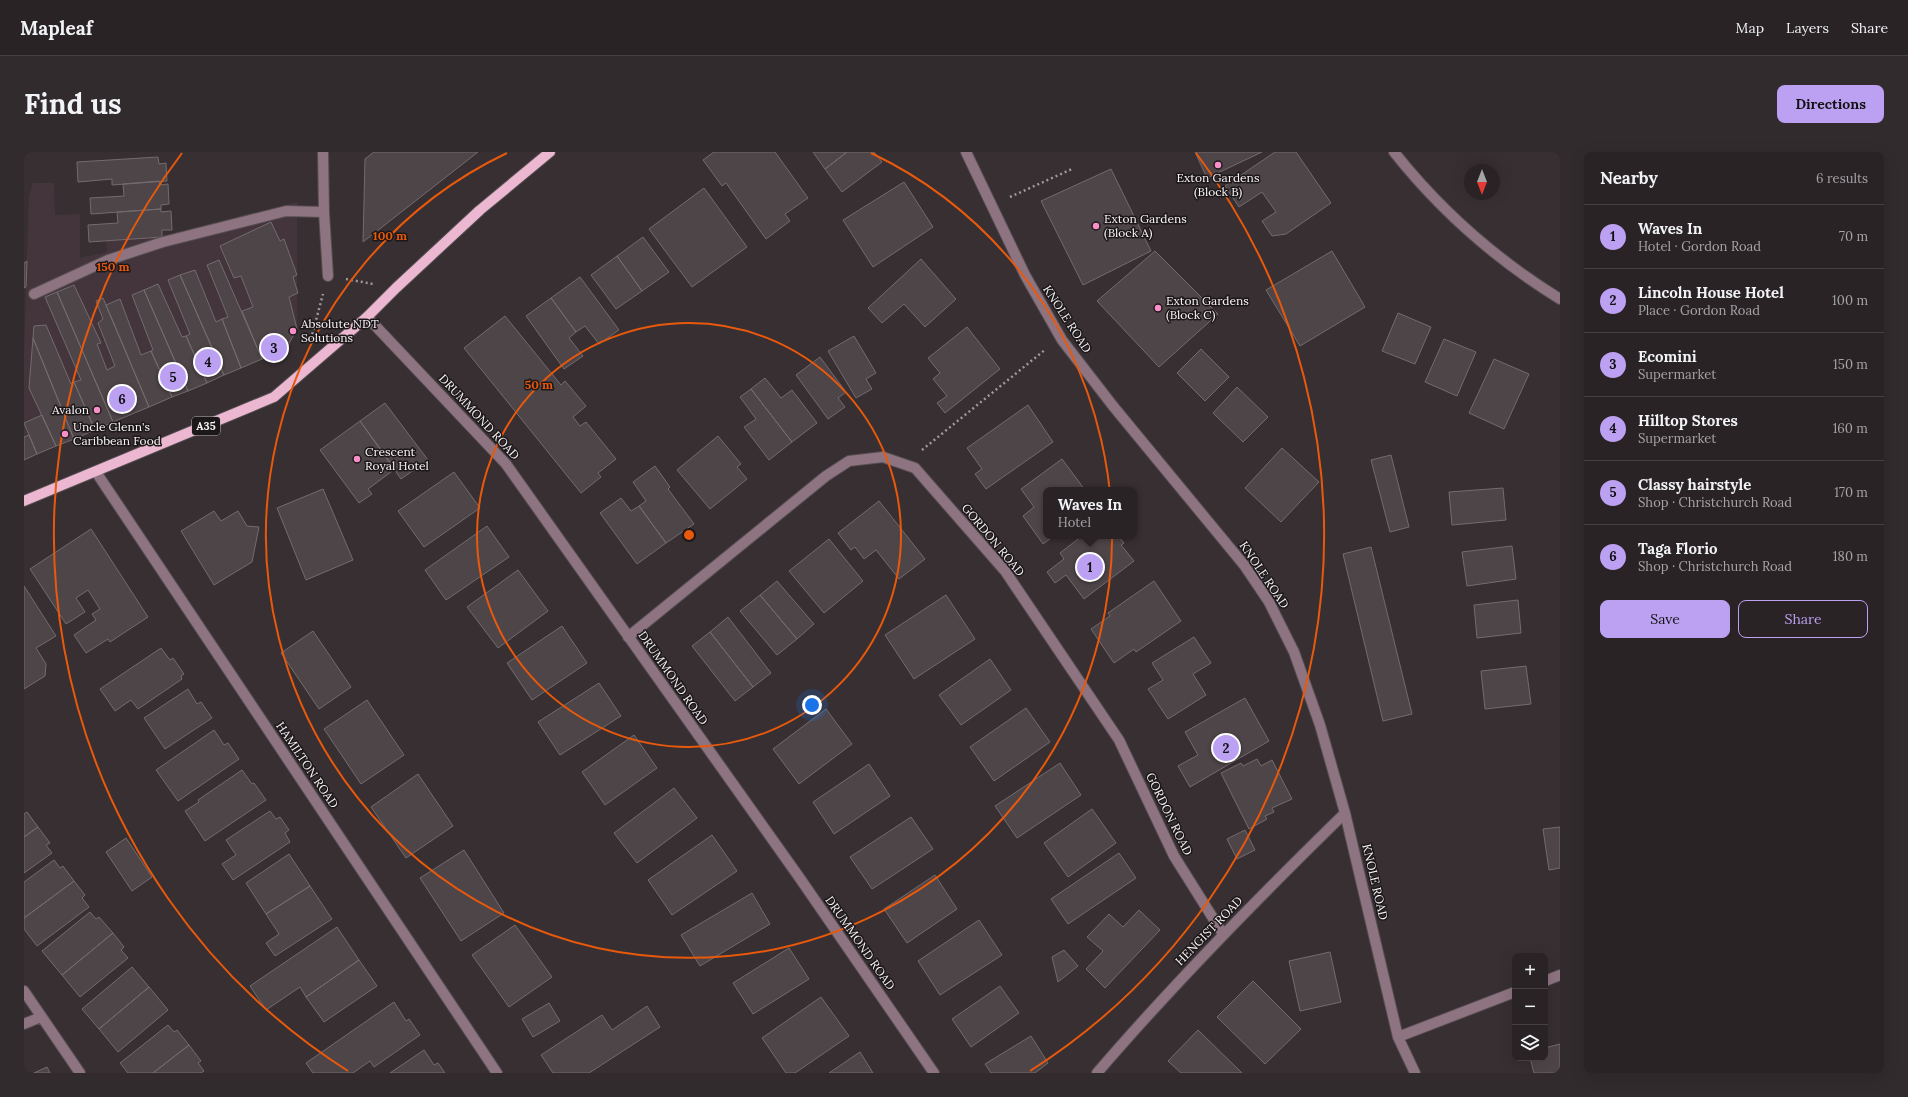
<!DOCTYPE html>
<meta charset="utf-8">
<style>
body{margin:0;font-family:Lora,serif;background:#312b2e;color:#f1f3f6}
.controls{position:absolute;right:12px;bottom:12px;display:grid;overflow:hidden;border-radius:8px;box-shadow:0 4px 16px #0002}
.controls button{width:36px;height:36px;display:grid;place-items:center;padding:0;border:0;border-bottom:1px solid #454043;background:#292326;color:#f1f3f6;font:20px sans-serif}
.compass{position:absolute;left:1440px;top:12px;width:36px;height:36px;border-radius:50%;background:#292326;box-shadow:0 4px 16px #0002;rotate:180deg}
.you{position:absolute;left:788px;top:553px;width:14px;height:14px;margin:-10px;border:3px solid #fff;border-radius:50%;background:#1a73e8;box-shadow:0 0 0 6px #1a73e833}
.badge{display:grid;place-items:center;width:26px;height:26px;border-radius:50%;background:#bca0f2;color:#111;font-size:13px;font-weight:700}
.pin{position:absolute;translate:-50% -50%;border:2px solid #fff;box-shadow:0 1px 4px #0006}
.popup{position:absolute;left:1019px;top:335px;width:94px;height:52px;box-sizing:border-box;display:grid;place-content:center;border-radius:8px;background:#292326;filter:drop-shadow(0 1px 3px #0005);font-size:13px;white-space:nowrap;color:#a5a4a7}
.popup b{font-size:15px;color:#f1f3f6}
.popup::after{content:'';position:absolute;left:50%;top:100%;margin-left:-8px;border:8px solid transparent;border-top-color:#292326}
.list{margin:0;padding:0;list-style:none}
h2{display:flex;justify-content:space-between;align-items:center;height:52px;margin:0;padding:0 16px;font-size:17px}
h2 small{font-size:13px;font-weight:400;color:#a5a4a7}
.list li{display:grid;grid-template-columns:26px 1fr auto;gap:12px;align-items:center;box-sizing:border-box;height:64px;padding:0 16px;border-top:1px solid #454043}
.list b{display:block;font-size:15px;white-space:nowrap}
.list p{margin:0;font-size:13px;white-space:nowrap;color:#a5a4a7}
.list em{font-size:13px;font-style:normal;color:#a5a4a7}
.actions{display:flex;gap:8px;padding:12px 16px}
.actions a{flex:1;padding:9px 0;border:1px solid #bca0f2;border-radius:8px;text-align:center;font-size:14px;color:#bca0f2}
.actions .main{background:#bca0f2;color:#111}
.icon{flex:none;width:22px;height:22px;fill:none;stroke:currentColor;stroke-width:2;stroke-linecap:round;stroke-linejoin:round}
.map{position:relative;flex:none;width:1536px;height:921px;overflow:hidden;border-radius:8px}
header{display:flex;align-items:center;gap:24px;box-sizing:border-box;height:56px;padding:0 20px;background:#292326;border-bottom:1px solid #454043}
header strong{font-size:19px}
nav{display:flex;gap:22px;margin-inline-start:auto;font-size:14px}
.intro{display:flex;align-items:center;justify-content:space-between;box-sizing:border-box;height:96px;padding:0 24px}
h1{margin:0;font-size:28px}
.button{padding:10px 18px;border-radius:8px;background:#bca0f2;color:#111;font-size:14px;font-weight:700}
main{display:flex;gap:24px;padding:0 24px}
aside{flex:1;background:#292326;border-radius:8px;box-shadow:0 4px 16px #0002}
.map>svg:first-child{display:block}
.built{fill:#44353c}
.building{fill:#4e4549;stroke:#746b6f}
.lines{fill:none;stroke-linecap:round;stroke-linejoin:round}
.minor-casing{stroke:#564e51;stroke-width:12}
.major-casing{stroke:#564e51;stroke-width:12}
.path{stroke:#a0999c;stroke-width:2.5;stroke-dasharray:2 3;stroke-linecap:butt}
.minor{stroke:#8e7481;stroke-width:10}
.major{stroke:#ebb7d1;stroke-width:10}
.ring{fill:none;stroke:#e8590c;stroke-width:2}
.poi-dot{fill:#f98fc8;stroke:#1c181a;stroke-width:1.5}
.labels{text-anchor:middle;stroke-width:3;stroke-linejoin:round;paint-order:stroke}
.shield{fill:#1c181a;stroke:#b7b1b4;stroke-width:1}
.shield-label{font-size:11px;font-weight:bold;fill:#f9f3f6}
.poi-label{font-size:12px;fill:#f9f3f6;stroke:#1c181a;text-anchor:start}
.street-label{font-size:12px;fill:#f9f3f6;stroke:#1c181a}
.centre{fill:#e8590c;stroke:#1c181a;stroke-width:2}
.ring-label{font-size:12px;text-anchor:middle;font-weight:bold;fill:#e8590c;stroke:#1c181a;stroke-width:3;stroke-linejoin:round;paint-order:stroke}
</style>
<header>
<strong>Mapleaf</strong>
<nav><a>Map</a><a>Layers</a><a>Share</a></nav>
</header>
<div class="intro"><h1>Find us</h1><a class="button">Directions</a></div>
<main>
<div class="map">
<svg width="1536" height="921" viewBox="0 0 1536 921">
<rect width="100%" height="100%" fill="#372f32"/>
<!-- built -->
<path class="built" d="M 9,31 L 30,31 L 31,63 L 56,62 L 56,106 L 83,100 L 82,89 L 138,85 L 273,50 L 273,177 L 262,197 L 0,308 L 0,201 L 3,103 L 5,44 Z"/>
<!-- building -->
<path class="building" d="M 350,0 L 454,0 L 339,90 L 341,7 Z
M 690,0 L 751,0 L 784,46 L 761,62 L 766,69 L 742,87 L 702,31 L 698,34 L 679,8 Z
M 789,0 L 823,0 L 801,17 Z
M 823,0 L 850,0 L 858,10 L 818,40 L 801,17 Z
M 1171,0 L 1238,0 L 1183,26 Z
M 1251,0 L 1272,0 L 1307,51 L 1262,82 L 1248,84 L 1238,69 L 1252,60 L 1238,40 L 1215,55 L 1201,34 Z
M 134,5 L 135,12 L 142,11 L 143,29 L 88,33 L 88,27 L 54,30 L 53,10 Z
M 1087,17 L 1127,99 L 1059,133 L 1017,49 Z
M 135,29 L 136,33 L 144,32 L 145,52 L 137,53 L 137,57 L 67,62 L 66,46 L 100,44 L 99,32 Z
M 880,30 L 909,75 L 849,115 L 819,68 Z
M 680,36 L 723,95 L 668,135 L 625,77 Z
M 137,57 L 137,60 L 147,59 L 148,78 L 138,78 L 138,85 L 65,90 L 64,73 L 94,71 L 93,60 Z
M 247,70 L 256,89 L 260,87 L 273,123 L 269,125 L 274,141 L 265,145 L 273,177 L 262,197 L 238,207 L 218,159 L 229,155 L 217,124 L 210,126 L 196,94 Z
M 619,85 L 645,120 L 618,139 L 593,104 Z
M 1131,99 L 1194,162 L 1135,215 L 1073,149 Z
M 1308,99 L 1341,155 L 1276,194 L 1242,138 Z
M 593,104 L 618,139 L 592,157 L 567,123 Z
M 897,107 L 932,147 L 901,175 L 880,152 L 858,171 L 844,156 Z
M 195,108 L 238,207 L 217,216 L 198,167 L 204,165 L 183,113 Z
M 3,109 L 2,135 L 0,136 L 0,111 Z
M 171,118 L 192,170 L 198,167 L 217,216 L 200,223 L 156,123 Z
M 156,123 L 200,223 L 183,231 L 162,184 L 166,182 L 144,128 Z
M 556,125 L 595,178 L 575,192 L 561,174 L 552,180 L 527,146 Z
M 134,132 L 158,185 L 162,184 L 183,231 L 164,239 L 120,138 Z
M 50,133 L 77,191 L 73,192 L 83,218 L 91,214 L 74,171 L 79,167 L 72,149 L 79,146 L 125,255 L 89,270 L 33,140 Z
M 120,138 L 164,239 L 148,245 L 127,199 L 129,198 L 108,143 Z
M 33,140 L 89,270 L 71,278 L 50,230 L 57,228 L 21,145 Z
M 527,146 L 552,180 L 545,186 L 559,204 L 540,217 L 502,164 Z
M 96,147 L 117,203 L 127,199 L 148,245 L 125,255 L 82,153 Z
M 1374,161 L 1407,175 L 1391,212 L 1358,199 Z
M 481,164 L 537,233 L 541,229 L 562,254 L 549,265 L 556,274 L 562,270 L 592,307 L 574,321 L 577,325 L 557,341 L 440,196 Z
M 22,173 L 47,232 L 50,230 L 71,278 L 50,287 L 9,186 L 10,174 Z
M 943,175 L 976,217 L 921,261 L 913,251 L 923,244 L 909,227 L 916,221 L 904,206 Z
M 830,184 L 852,221 L 842,227 L 848,237 L 832,246 L 804,199 Z
M 9,186 L 50,287 L 32,294 L 5,236 Z
M 1420,187 L 1452,200 L 1433,244 L 1401,230 Z
M 1177,197 L 1205,225 L 1181,249 L 1153,221 Z
M 796,205 L 822,240 L 814,246 L 821,255 L 804,267 L 772,223 Z
M 1470,207 L 1505,222 L 1480,277 L 1445,261 Z
M 741,226 L 757,246 L 768,238 L 793,271 L 768,290 L 727,237 Z
M 1213,235 L 1244,265 L 1219,290 L 1189,261 Z
M 727,237 L 768,290 L 745,308 L 720,275 L 732,267 L 716,245 Z
M 361,251 L 404,308 L 377,327 L 336,269 Z
M 1004,253 L 1029,290 L 962,337 L 951,322 L 958,317 L 943,296 Z
M 18,263 L 32,294 L 13,302 L 0,271 Z
M 336,269 L 371,317 L 344,337 L 348,342 L 335,351 L 296,298 Z
M 5,283 L 13,302 L 0,308 L 0,285 Z
M 694,284 L 717,312 L 713,315 L 723,327 L 686,357 L 653,318 Z
M 1258,296 L 1295,330 L 1257,370 L 1221,336 Z
M 1367,303 L 1385,375 L 1366,380 L 1347,308 Z
M 1038,307 L 1061,338 L 1022,338 L 1022,384 L 1030,384 L 1019,392 L 999,364 L 1010,355 L 997,337 Z
M 631,314 L 646,335 L 644,337 L 670,372 L 642,391 L 615,354 L 622,349 L 609,330 Z
M 430,320 L 456,356 L 400,395 L 374,359 Z
M 1479,336 L 1482,368 L 1428,373 L 1425,340 Z
M 299,337 L 329,408 L 282,428 L 253,356 Z
M 597,346 L 607,359 L 615,354 L 642,391 L 613,412 L 576,361 Z
M 855,349 L 901,407 L 875,427 L 852,398 L 840,407 L 831,395 L 827,398 L 814,381 Z
M 190,359 L 197,369 L 214,359 L 223,374 L 235,375 L 228,410 L 190,433 L 157,379 Z
M 463,374 L 485,405 L 422,448 L 401,418 Z
M 67,377 L 124,465 L 86,490 L 84,487 L 62,501 L 50,483 L 72,468 L 68,462 L 76,457 L 64,438 L 52,446 L 61,460 L 42,472 L 6,417 Z
M 1058,384 L 1094,384 L 1100,391 L 1097,393 L 1110,409 L 1060,447 L 1042,423 L 1031,431 L 1023,420 L 1040,407 L 1036,401 Z
M 805,387 L 839,429 L 800,461 L 765,419 Z
M 1488,394 L 1492,427 L 1443,434 L 1438,400 Z
M 1347,395 L 1388,562 L 1359,569 L 1319,402 Z
M 494,418 L 524,459 L 474,496 L 443,455 Z
M 753,429 L 790,472 L 773,487 L 736,443 Z
M 1130,429 L 1157,469 L 1112,500 L 1110,497 L 1090,511 L 1067,477 L 1086,464 L 1084,461 Z
M 0,434 L 32,484 L 12,496 L 22,512 L 21,524 L 0,537 Z
M 736,443 L 773,487 L 753,503 L 716,459 Z
M 922,443 L 951,487 L 890,527 L 861,483 Z
M 1494,448 L 1497,481 L 1453,486 L 1450,453 Z
M 704,465 L 747,521 L 729,535 L 686,480 Z
M 538,474 L 563,511 L 508,548 L 483,511 Z
M 289,479 L 327,535 L 295,557 L 257,501 Z
M 686,480 L 729,535 L 711,549 L 668,494 Z
M 1170,485 L 1187,511 L 1169,522 L 1182,543 L 1144,567 L 1124,537 L 1139,528 L 1128,511 Z
M 137,496 L 146,508 L 149,506 L 160,522 L 157,524 L 158,527 L 114,557 L 107,548 L 91,559 L 76,537 Z
M 966,507 L 987,538 L 937,573 L 915,543 Z
M 1502,514 L 1507,552 L 1461,557 L 1457,519 Z
M 575,531 L 597,564 L 536,603 L 514,570 Z
M 164,537 L 173,552 L 177,550 L 188,566 L 141,597 L 120,566 Z
M 1221,546 L 1245,589 L 1166,635 L 1154,614 L 1174,603 L 1161,580 Z
M 343,548 L 380,603 L 337,632 L 300,577 Z
M 1002,556 L 1026,590 L 970,629 L 946,595 Z
M 802,557 L 828,592 L 775,632 L 749,597 Z
M 190,578 L 200,593 L 204,591 L 215,607 L 154,649 L 132,618 Z
M 610,583 L 633,616 L 581,653 L 558,620 Z
M 1233,607 L 1237,614 L 1248,608 L 1268,647 L 1248,656 L 1250,660 L 1241,664 L 1243,667 L 1225,677 L 1197,621 L 1217,611 L 1219,614 Z
M 1036,611 L 1057,643 L 993,686 L 971,654 Z
M 845,612 L 866,644 L 810,682 L 789,650 Z
M 218,618 L 228,632 L 230,631 L 242,648 L 181,689 L 161,659 L 175,650 L 174,648 Z
M 394,622 L 429,674 L 382,706 L 347,655 Z
M 650,636 L 673,666 L 613,711 L 590,681 Z
M 1068,657 L 1092,691 L 1044,725 L 1020,691 Z
M 246,659 L 252,667 L 256,665 L 265,678 L 261,681 L 266,690 L 209,728 L 198,712 L 212,703 L 202,688 Z
M 3,660 L 14,675 L 0,685 L 0,662 Z
M 887,665 L 909,697 L 848,737 L 826,705 Z
M 14,675 L 26,691 L 22,693 L 28,701 L 0,721 L 0,685 Z
M 1536,675 L 1536,716 L 1525,718 L 1519,677 Z
M 1221,678 L 1231,698 L 1213,707 L 1203,687 Z
M 688,683 L 713,719 L 648,763 L 624,728 Z
M 102,686 L 128,725 L 108,739 L 82,700 Z
M 440,698 L 480,761 L 437,789 L 396,726 Z
M 1095,701 L 1112,726 L 1044,772 L 1027,747 Z
M 265,702 L 286,734 L 242,762 L 222,731 Z
M 30,708 L 36,716 L 39,714 L 50,729 L 0,766 L 0,730 Z
M 911,723 L 933,757 L 883,791 L 860,757 Z
M 50,729 L 61,743 L 58,746 L 65,755 L 13,794 L 0,777 L 0,766 Z
M 286,734 L 308,767 L 251,804 L 242,791 L 255,782 L 242,762 Z
M 728,741 L 746,772 L 676,814 L 657,783 Z
M 1115,758 L 1136,778 L 1081,836 L 1062,817 L 1079,799 L 1063,785 L 1085,762 L 1099,775 Z
M 66,760 L 72,767 L 75,765 L 89,781 L 38,823 L 18,799 Z
M 955,768 L 978,803 L 916,843 L 894,809 Z
M 491,773 L 528,825 L 485,855 L 448,803 Z
M 313,775 L 335,808 L 282,845 L 276,835 L 242,858 L 226,834 Z
M 89,781 L 100,795 L 97,798 L 104,806 L 56,845 L 38,823 Z
M 765,796 L 785,827 L 729,862 L 709,831 Z
M 1040,798 L 1054,814 L 1034,830 L 1028,805 Z
M 1306,800 L 1317,850 L 1276,859 L 1265,809 Z
M 335,808 L 353,834 L 300,870 L 282,845 Z
M 108,815 L 125,835 L 75,877 L 58,857 Z
M 1229,829 L 1277,877 L 1241,912 L 1193,865 Z
M 976,834 L 995,861 L 947,895 L 928,867 Z
M 125,835 L 144,858 L 94,900 L 75,877 Z
M 797,845 L 825,884 L 771,921 L 762,921 L 738,886 Z
M 370,850 L 382,869 L 385,867 L 396,883 L 350,915 L 346,909 L 329,921 L 289,921 L 282,911 Z
M 525,851 L 536,869 L 509,885 L 498,867 Z
M 623,854 L 636,875 L 565,921 L 529,921 L 517,903 L 578,863 L 588,878 Z
M 144,873 L 150,880 L 153,878 L 165,893 L 129,921 L 104,921 L 96,911 Z
M 1174,878 L 1218,921 L 1157,921 L 1144,909 Z
M 1007,884 L 1024,911 L 1011,921 L 967,921 L 961,912 Z
M 1536,892 L 1536,921 L 1510,921 L 1506,906 L 1521,906 L 1521,896 Z
M 165,893 L 177,909 L 174,911 L 180,919 L 177,921 L 129,921 Z
M 400,898 L 410,913 L 414,911 L 421,921 L 366,921 Z
M 836,900 L 849,921 L 805,921 Z
M 23,915 L 26,921 L 10,921 Z"/>
<g class="lines">
<defs>
<path id="minor" d="M 299,0 L 300,60 L 304,124
M 942,0 L 1001,123 L 1038,188 L 1089,254 L 1220,413 L 1245,450 L 1270,500 L 1296,573 L 1321,661 L 1374,885 L 1391,921
M 1370,0 C 1416,58 1473,108 1536,147
M 10,142 L 84,108 L 139,90 L 262,59 L 300,60
M 343,165 L 482,312 L 775,725 L 910,921
M 72,320 L 473,921
M 604,485 L 802,324 L 825,309 L 859,305 L 891,316 L 981,419 L 1095,588 L 1150,704 L 1199,782
M 1521,829 L 1536,823
M 0,839 L 56,921
M 0,872 L 17,865
M 1374,885 L 1491,840
M 1073,921 C 1151,830 1235,745 1321,661"/>
<path id="major" d="M 0,349 L 250,245 L 343,165 L 372,136 L 456,58 L 526,0"/>
</defs>
<!-- minor casing -->
<use href="#minor" class="minor-casing"/>
<!-- major casing -->
<use href="#major" class="major-casing"/>
<!-- path -->
<path class="path" d="M 986,45 L 1048,17
M 322,127 L 349,132
M 287,187 L 299,142
M 898,298 L 1022,197"/>
<!-- minor -->
<use href="#minor" class="minor"/>
<!-- major -->
<use href="#major" class="major"/>
</g>
<!-- distance rings -->
<g class="ring">
<circle cx="665" cy="383" r="212"/>
<path d="M847 1A423 423 0 1 1 483 1"/>
<path d="M324 919A635 635 0 0 1 158 1M1172 1A635 635 0 0 1 1006 919"/>
</g>
<!-- markers -->
<g class="poi-dot">
<circle cx="1194" cy="13" r="4"/>
<circle cx="1072" cy="74" r="4"/>
<circle cx="1134" cy="156" r="4"/>
<circle cx="269" cy="179" r="4"/>
<circle cx="73" cy="258" r="4"/>
<circle cx="41" cy="282" r="4"/>
<circle cx="333" cy="307" r="4"/>
</g>
<g class="labels">
<!-- shield labels -->
<rect class="shield" x="168" y="265" width="28" height="18" rx="3"/>
<g class="shield-label">
<text x="182" y="278">A35</text>
</g>
<!-- poi labels -->
<g class="poi-label">
<text x="1194" y="30" text-anchor="middle">Exton Gardens<tspan x="1194" dy="14">(Block B)</tspan></text>
<text x="1080" y="71">Exton Gardens<tspan x="1080" dy="14">(Block A)</tspan></text>
<text x="1142" y="153">Exton Gardens<tspan x="1142" dy="14">(Block C)</tspan></text>
<text x="277" y="176">Absolute NDT<tspan x="277" dy="14">Solutions</tspan></text>
<text x="65" y="262" text-anchor="end">Avalon</text>
<text x="49" y="279">Uncle Glenn's<tspan x="49" dy="14">Caribbean Food</tspan></text>
<text x="341" y="304">Crescent<tspan x="341" dy="14">Royal Hotel</tspan></text>
</g>
<!-- street labels -->
<g class="street-label">
<text transform="translate(1043 167) rotate(57)" y="4">KNOLE ROAD</text>
<text transform="translate(455 265) rotate(47)" y="4">DRUMMOND ROAD</text>
<text transform="translate(969 388) rotate(50)" y="4">GORDON ROAD</text>
<text transform="translate(1240 423) rotate(56)" y="4">KNOLE ROAD</text>
<text transform="translate(649 526) rotate(55)" y="4">DRUMMOND ROAD</text>
<text transform="translate(283 613) rotate(56)" y="4">HAMILTON ROAD</text>
<text transform="translate(1145 662) rotate(64)" y="4">GORDON ROAD</text>
<text transform="translate(1351 730) rotate(77)" y="4">KNOLE ROAD</text>
<text transform="translate(1185 779) rotate(-46)" y="4">HENGIST ROAD</text>
<text transform="translate(836 791) rotate(55)" y="4">DRUMMOND ROAD</text>
</g>
</g>
<circle cx="665" cy="383" r="6" class="centre"/>
<g class="ring-label">
<text x="366" y="88">100 m</text>
<text x="89" y="119">150 m</text>
<text x="515" y="237">50 m</text>
</g>
</svg>
<div class="controls">
<button>+</button>
<button>−</button>
<button><svg class="icon" aria-label="layers" viewBox="0 0 24 24"><path d="M12 4l9 5-9 5-9-5zM3 14l9 5 9-5"/></svg></button>
</div>
<svg class="compass" viewBox="-18 -18 36 36"><path d="M0-13l5 13h-10z" fill="#e53935"/><path d="M0 13l5-13h-10z" fill="#a5a4a7"/></svg>
<div class="you"></div>
<div class="pin badge" style="left:1066px;top:415px">1</div>
<div class="popup"><b>Waves In</b>Hotel</div>
<div class="pin badge" style="left:1202px;top:596px">2</div>
<div class="pin badge" style="left:250px;top:196px">3</div>
<div class="pin badge" style="left:184px;top:210px">4</div>
<div class="pin badge" style="left:149px;top:225px">5</div>
<div class="pin badge" style="left:98px;top:247px">6</div>
</div>
<aside>
<h2>Nearby<small>6 results</small></h2>
<ul class="list">
<li><span class="badge">1</span><div><b>Waves In</b><p>Hotel · Gordon Road</p></div><em>70 m</em></li>
<li><span class="badge">2</span><div><b>Lincoln House Hotel</b><p>Place · Gordon Road</p></div><em>100 m</em></li>
<li><span class="badge">3</span><div><b>Ecomini</b><p>Supermarket</p></div><em>150 m</em></li>
<li><span class="badge">4</span><div><b>Hilltop Stores</b><p>Supermarket</p></div><em>160 m</em></li>
<li><span class="badge">5</span><div><b>Classy hairstyle</b><p>Shop · Christchurch Road</p></div><em>170 m</em></li>
<li><span class="badge">6</span><div><b>Taga Florio</b><p>Shop · Christchurch Road</p></div><em>180 m</em></li>
</ul>
<div class="actions"><a class="main">Save</a><a>Share</a></div>
</aside>
</main>
